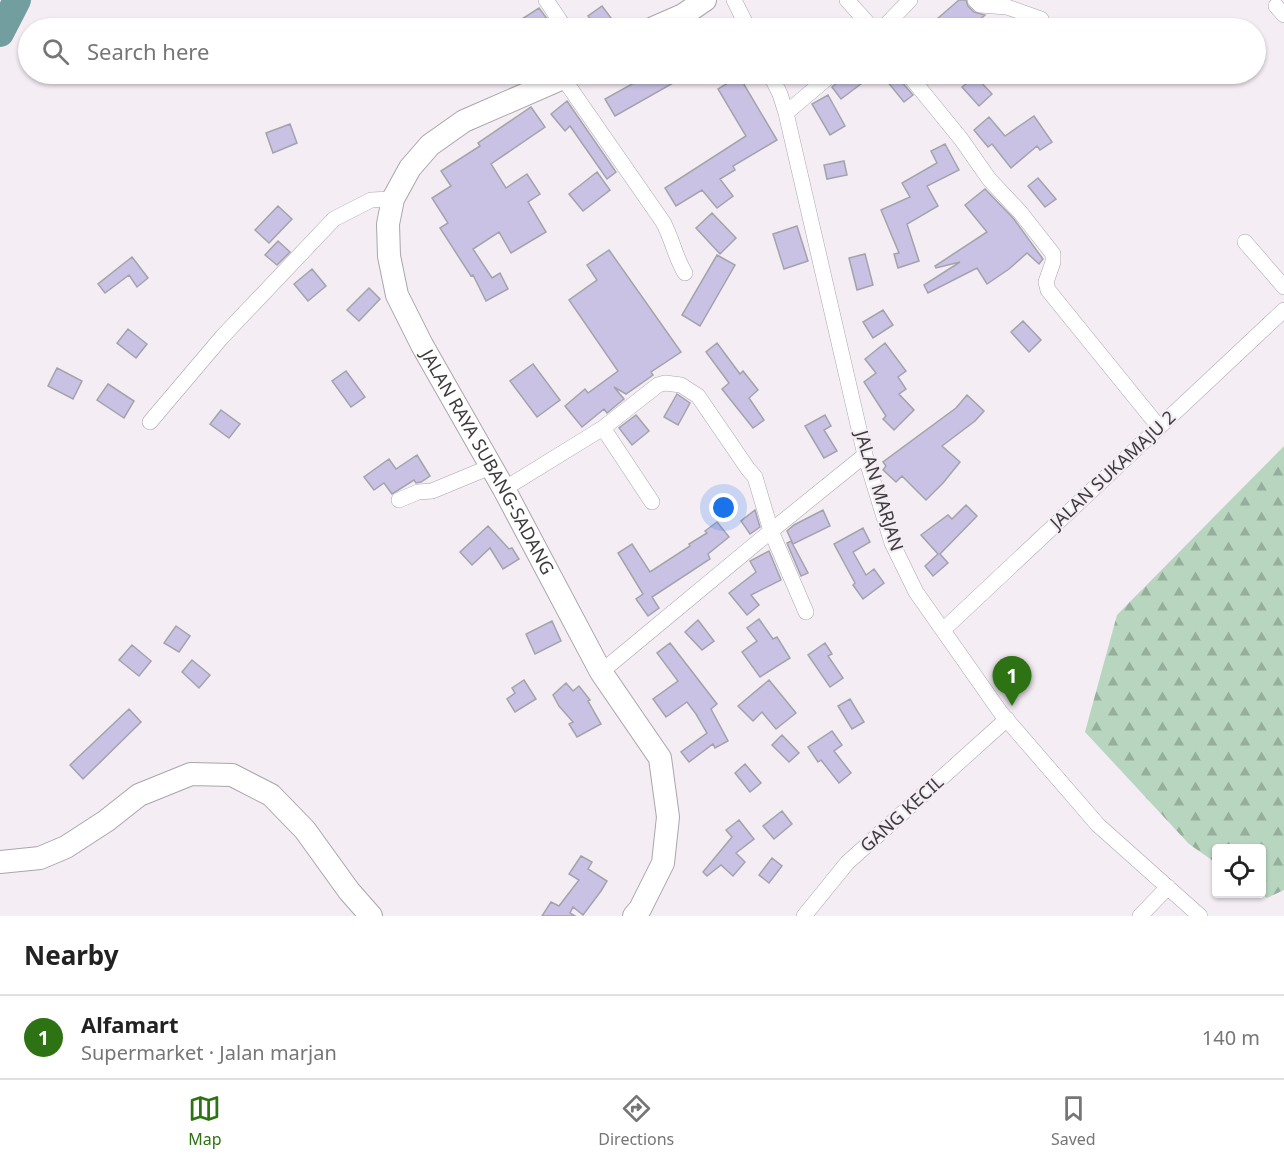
<!DOCTYPE html>
<meta charset="utf-8">
<style>
body{margin:0;font-family:"Noto Sans",sans-serif;background:#f6f6f6;color:#222}
.controls{position:absolute;right:18px;bottom:18px;display:grid;overflow:hidden;border-radius:6px;box-shadow:0 2px 4px #0004}
.controls button{width:54px;height:54px;display:grid;place-items:center;padding:0;border:0;border-bottom:2px solid #e0e0e0;background:#fff;color:#222;font:30px sans-serif}
.you{position:absolute;left:724px;top:508px;width:21px;height:21px;margin:-15px;border:4px solid #fff;border-radius:50%;background:#1a73e8;box-shadow:0 0 0 9px #1a73e833}
.badge{display:grid;place-items:center;width:39px;height:39px;border-radius:50%;background:#2d7313;color:#fff;font-size:20px;font-weight:700}
.pin{position:absolute;translate:-50% -50px;filter:drop-shadow(0 2px 3px #0008)}
.pin::after{content:'';position:absolute;top:32px;width:21px;height:18px;background:inherit;clip-path:polygon(0 0,100% 0,50% 100%)}
.list{margin:0;padding:0;list-style:none}
h2{display:flex;justify-content:space-between;align-items:center;height:78px;margin:0;padding:0 24px;font-size:26px}
h2 small{font-size:20px;font-weight:400;color:#767676}
.list li{display:grid;grid-template-columns:39px 1fr auto;gap:18px;align-items:center;box-sizing:border-box;height:84px;padding:0 24px;border-top:2px solid #e0e0e0}
.list b{display:block;font-size:22px;white-space:nowrap}
.list p{margin:0;font-size:20px;white-space:nowrap;color:#767676}
.list em{font-size:20px;font-style:normal;color:#767676}
.icon{flex:none;width:33px;height:33px;fill:none;stroke:currentColor;stroke-width:2;stroke-linecap:round;stroke-linejoin:round}
.map{position:relative;flex:none;width:1284px;height:916px;overflow:hidden}
.search{position:absolute;background:#fff;box-shadow:0 2px 4px #0004;left:18px;right:18px;top:18px;height:66px;display:flex;align-items:center;gap:15px;box-sizing:border-box;padding:0 21px;border-radius:33px;color:#767676;font-size:22px}
.sheet{height:162px;background:#fff}
nav{display:flex;justify-content:space-around;align-items:center;box-sizing:border-box;height:84px;border-top:2px solid #e0e0e0;background:#fff;font-size:16px;color:#767676}
nav a{display:grid;justify-items:center;gap:3px}
nav .on{color:#2d7313}
.map>svg:first-child{display:block}
.forest{fill:url(#forest-firs)}
.lines{fill:none;stroke-linecap:round;stroke-linejoin:round}
.river{stroke:#729ea0;stroke-width:28}
.building{fill:#cac2e4;stroke:#a4a2ab;stroke-width:1.5}
.minor-casing{stroke:#aca4ac;stroke-width:16}
.primary-casing{stroke:#aca4ac;stroke-width:24}
.minor{stroke:#fff;stroke-width:15}
.primary{stroke:#fff;stroke-width:22}
.labels{text-anchor:middle;stroke-width:4.5;stroke-linejoin:round;paint-order:stroke}
.street-label{font-size:18px;fill:#3d3a3d;stroke:#f4edf4}
</style>
<div class="map">
<svg width="1284" height="916" viewBox="0 0 1284 916">
<defs>
<pattern id="forest-firs" width="22" height="20" patternUnits="userSpaceOnUse" patternTransform="scale(1.5)"><rect width="22" height="20" fill="#b7d5bf"/><path d="M5 1l3.5 6h-7zM16 11l3.5 6h-7z" fill="#96ae9c"/></pattern>
</defs>
<rect width="100%" height="100%" fill="#f4edf4"/>
<!-- forest -->
<path class="forest" d="M 1284,446 L 1284,890 L 1267,898 L 1261,894 L 1262,848 L 1216,848 L 1216,863 L 1189,844 L 1085,732 L 1117,615 Z"/>
<g class="lines">
<!-- river -->
<path class="river" d="M 0,33 L 17,0"/>
</g>
<!-- building -->
<path class="building" d="M 959,0 L 966,0 L 968,6 L 974,12 L 985,15 L 970,28 L 945,28 L 937,19 Z
M 602,6 L 614,22 L 605,28 L 597,28 L 588,16 Z
M 539,8 L 554,28 L 508,28 Z
M 650,74 L 689,74 L 615,116 L 605,99 Z
M 842,74 L 874,74 L 841,99 L 832,87 L 839,81 Z
M 895,74 L 898,74 L 900,80 L 913,95 L 904,102 L 886,80 Z
M 739,76 L 777,140 L 733,166 L 735,170 L 720,179 L 733,196 L 717,208 L 702,190 L 676,206 L 665,188 L 746,136 L 718,89 Z
M 975,76 L 992,94 L 979,106 L 962,87 Z
M 828,95 L 845,126 L 830,135 L 812,104 Z
M 567,101 L 616,172 L 607,179 L 570,126 L 565,131 L 551,114 Z
M 531,107 L 545,127 L 491,164 L 506,188 L 527,174 L 540,194 L 528,202 L 546,232 L 511,253 L 499,232 L 473,249 L 492,278 L 500,273 L 508,289 L 486,301 L 473,275 L 471,276 L 440,228 L 448,223 L 432,198 L 451,186 L 441,171 L 480,146 L 478,143 Z
M 1034,116 L 1052,142 L 1040,150 L 1037,146 L 1011,168 L 992,144 L 988,147 L 974,130 L 989,117 L 1005,136 Z
M 290,124 L 297,143 L 273,153 L 266,133 Z
M 945,144 L 959,170 L 927,186 L 938,206 L 907,224 L 919,261 L 898,268 L 894,254 L 899,253 L 881,210 L 910,197 L 902,183 L 937,163 L 931,151 Z
M 844,161 L 847,175 L 827,179 L 824,165 Z
M 597,172 L 610,190 L 583,211 L 569,194 Z
M 1038,178 L 1056,199 L 1045,207 L 1028,186 Z
M 985,189 L 1013,218 L 1043,259 L 1039,264 L 1027,253 L 1009,269 L 987,284 L 977,268 L 928,293 L 924,285 L 960,262 L 936,268 L 935,266 L 987,232 L 965,205 Z
M 278,206 L 292,219 L 269,243 L 255,230 Z
M 712,213 L 736,238 L 720,254 L 696,228 Z
M 797,226 L 808,261 L 784,269 L 773,234 Z
M 278,241 L 290,252 L 277,265 L 265,255 Z
M 609,250 L 681,352 L 651,372 L 653,375 L 626,394 L 614,387 L 624,399 L 607,413 L 604,409 L 582,427 L 565,406 L 585,389 L 588,393 L 618,371 L 569,300 L 597,280 L 587,265 Z
M 865,254 L 873,285 L 857,290 L 849,258 Z
M 717,255 L 735,265 L 700,326 L 682,315 Z
M 132,257 L 148,278 L 137,287 L 129,275 L 105,293 L 98,284 Z
M 312,269 L 326,286 L 308,301 L 294,284 Z
M 369,288 L 380,299 L 359,321 L 347,310 Z
M 883,310 L 893,325 L 873,338 L 863,322 Z
M 1023,321 L 1041,340 L 1029,352 L 1011,332 Z
M 128,329 L 147,344 L 136,358 L 117,343 Z
M 717,343 L 740,374 L 743,371 L 758,390 L 749,398 L 764,420 L 753,428 L 722,389 L 729,383 L 706,352 Z
M 885,343 L 906,371 L 898,377 L 906,389 L 899,394 L 914,410 L 894,430 L 883,419 L 886,416 L 864,382 L 876,373 L 865,359 Z
M 533,364 L 560,400 L 537,417 L 510,381 Z
M 57,368 L 82,381 L 73,399 L 48,386 Z
M 346,371 L 365,397 L 351,407 L 332,381 Z
M 108,384 L 134,401 L 124,418 L 97,400 Z
M 677,394 L 690,403 L 678,425 L 664,417 Z
M 967,395 L 984,411 L 975,421 L 942,446 L 960,462 L 943,483 L 926,500 L 902,476 L 896,482 L 883,470 L 886,466 L 883,462 L 956,408 Z
M 221,410 L 240,424 L 229,438 L 210,424 Z
M 636,415 L 649,431 L 632,445 L 619,428 Z
M 825,415 L 831,426 L 824,430 L 837,451 L 824,458 L 805,426 Z
M 417,455 L 430,476 L 421,482 L 416,483 L 414,480 L 392,494 L 384,483 L 374,490 L 364,477 L 389,459 L 396,469 Z
M 966,505 L 977,516 L 940,554 L 948,563 L 933,576 L 925,566 L 938,554 L 921,535 L 948,515 L 952,519 Z
M 755,510 L 760,527 L 750,534 L 741,521 Z
M 823,510 L 830,526 L 793,544 L 787,531 L 794,525 Z
M 717,522 L 729,537 L 708,554 L 710,559 L 652,597 L 659,608 L 648,616 L 636,599 L 643,594 L 618,553 L 632,544 L 650,572 L 690,546 L 689,544 L 707,533 L 705,531 Z
M 488,526 L 509,549 L 512,548 L 519,559 L 503,569 L 490,548 L 472,565 L 460,552 Z
M 863,528 L 870,542 L 853,552 L 866,575 L 874,569 L 884,583 L 863,599 L 853,585 L 855,583 L 834,544 Z
M 791,541 L 808,573 L 801,576 L 787,543 Z
M 769,551 L 781,580 L 751,595 L 759,605 L 747,615 L 729,593 L 756,572 L 750,561 Z
M 759,619 L 773,639 L 777,637 L 790,658 L 760,677 L 742,652 L 757,641 L 747,628 Z
M 698,620 L 714,641 L 702,650 L 685,632 Z
M 552,621 L 561,641 L 535,654 L 526,634 Z
M 176,626 L 190,636 L 179,652 L 164,643 Z
M 670,643 L 717,704 L 711,709 L 728,741 L 715,748 L 713,744 L 689,762 L 681,752 L 707,733 L 696,714 L 687,702 L 666,717 L 653,699 L 678,681 L 657,653 Z
M 825,643 L 832,654 L 828,656 L 843,678 L 830,687 L 808,655 Z
M 132,645 L 151,661 L 139,676 L 119,660 Z
M 192,660 L 210,675 L 199,688 L 182,672 Z
M 524,680 L 536,699 L 515,712 L 507,699 L 515,693 L 512,688 Z
M 769,680 L 796,713 L 776,729 L 762,712 L 753,721 L 738,706 Z
M 566,683 L 573,691 L 579,686 L 590,700 L 588,701 L 601,724 L 577,737 L 569,724 L 573,722 L 559,706 L 553,695 Z
M 850,699 L 864,722 L 852,729 L 838,706 Z
M 129,709 L 141,722 L 83,779 L 70,765 Z
M 832,731 L 842,745 L 834,751 L 851,773 L 839,783 L 821,760 L 818,762 L 808,747 Z
M 782,735 L 799,753 L 789,762 L 772,745 Z
M 745,764 L 761,783 L 750,792 L 735,773 Z
M 782,811 L 792,824 L 774,839 L 763,826 Z
M 739,820 L 754,839 L 736,853 L 745,862 L 733,876 L 721,865 L 707,876 L 703,872 L 732,837 L 726,830 Z
M 581,856 L 592,862 L 588,869 L 607,881 L 601,891 L 583,915 L 573,907 L 570,913 L 575,916 L 542,916 L 551,902 L 559,906 L 579,880 L 569,874 Z
M 772,858 L 782,866 L 769,883 L 759,875 Z"/>
<g class="lines">
<defs>
<path id="minor" d="M 546,0 L 565,28
M 734,0 L 748,28
M 847,0 L 872,28
M 975,0 L 980,5 L 1007,7 L 1041,19
M 1276,6 L 1284,15
M 883,28 L 910,0
M 770,74 L 780,94 L 786,113 L 865,455 L 892,543 L 916,592 L 1001,713 L 1098,825 L 1200,916
M 908,74 L 961,139 L 989,179 L 1020,212 L 1053,254 L 1053,262 L 1046,282 L 1048,290 L 1159,427
M 563,78 L 663,222 C 672,238 675,257 685,273
M 786,113 L 832,74
M 1245,242 L 1284,287
M 150,422 L 222,337 L 334,219 L 371,200 L 393,199
M 603,428 L 652,502
M 504,489 L 603,428 L 658,385 L 665,383 L 681,385 L 698,396 L 748,469 L 755,477 L 771,531 L 806,612
M 399,500 L 418,492 L 432,491 L 490,467
M 943,630 L 1284,310
M 601,672 L 771,531 L 865,455
M 804,916 L 847,863 L 1007,719
M 1140,916 L 1168,887"/>
<g id="primary">
<path d="M 653,28 L 683,15 L 705,0"/>
<path id="s1" d="M 569,74 L 563,78 L 464,121 L 430,145 L 410,168 L 393,199 L 388,224 L 389,256 L 397,295 L 422,345 L 504,489 L 601,672 L 660,758 L 668,817 L 663,863 L 640,909 L 634,916"/>
<path d="M 0,862 L 40,858 L 66,847 L 106,821 L 139,795 L 191,774 L 232,775 L 271,795 L 305,830 L 349,891 L 371,916"/>
</g>
</defs>
<!-- minor casing -->
<use href="#minor" class="minor-casing"/>
<!-- primary casing -->
<use href="#primary" class="primary-casing"/>
<!-- minor -->
<use href="#minor" class="minor"/>
<!-- primary -->
<use href="#primary" class="primary"/>
</g>
<g class="labels">
<!-- street labels -->
<g class="street-label">
<text dy="6" stroke="none"><textPath href="#s1" startOffset="510">JALAN RAYA SUBANG-SADANG</textPath></text>
<text transform="translate(1113 470) rotate(-43)" y="6">JALAN SUKAMAJU 2</text>
<text transform="translate(879 491) rotate(73)" y="6">JALAN MARJAN</text>
<text transform="translate(902 814) rotate(-42)" y="6">GANG KECIL</text>
</g>
</g>
</svg>
<div class="controls">
<button><svg class="icon" aria-label="locate" viewBox="0 0 24 24"><circle cx="12" cy="12" r="6"/><path d="M12 2v4M12 18v4M2 12h4M18 12h4"/></svg></button>
</div>
<div class="you"></div>
<div class="pin badge" style="left:1012px;top:706px">1</div>
<div class="search"><svg class="icon" aria-label="search" viewBox="0 0 24 24"><circle cx="10" cy="10" r="6"/><path d="M15 15l6 6"/></svg>Search here</div>
</div>
<section class="sheet">
<h2>Nearby<small></small></h2>
<ul class="list">
<li><span class="badge">1</span><div><b>Alfamart</b><p>Supermarket · Jalan marjan</p></div><em>140 m</em></li>
</ul>
</section>
<nav>
<a class="on"><svg class="icon" aria-label="map" viewBox="0 0 24 24"><path d="M3 6l6-2 6 2 6-2v14l-6 2-6-2-6 2zM9 4v14M15 6v14"/></svg>Map</a>
<a><svg class="icon" aria-label="directions" viewBox="0 0 24 24"><path d="M12 3l9 9-9 9-9-9zM9 14v-3h6M13 9l2 2-2 2"/></svg>Directions</a>
<a><svg class="icon" aria-label="saved" viewBox="0 0 24 24"><path d="M7 4h10v16l-5-4-5 4z"/></svg>Saved</a>
</nav>
